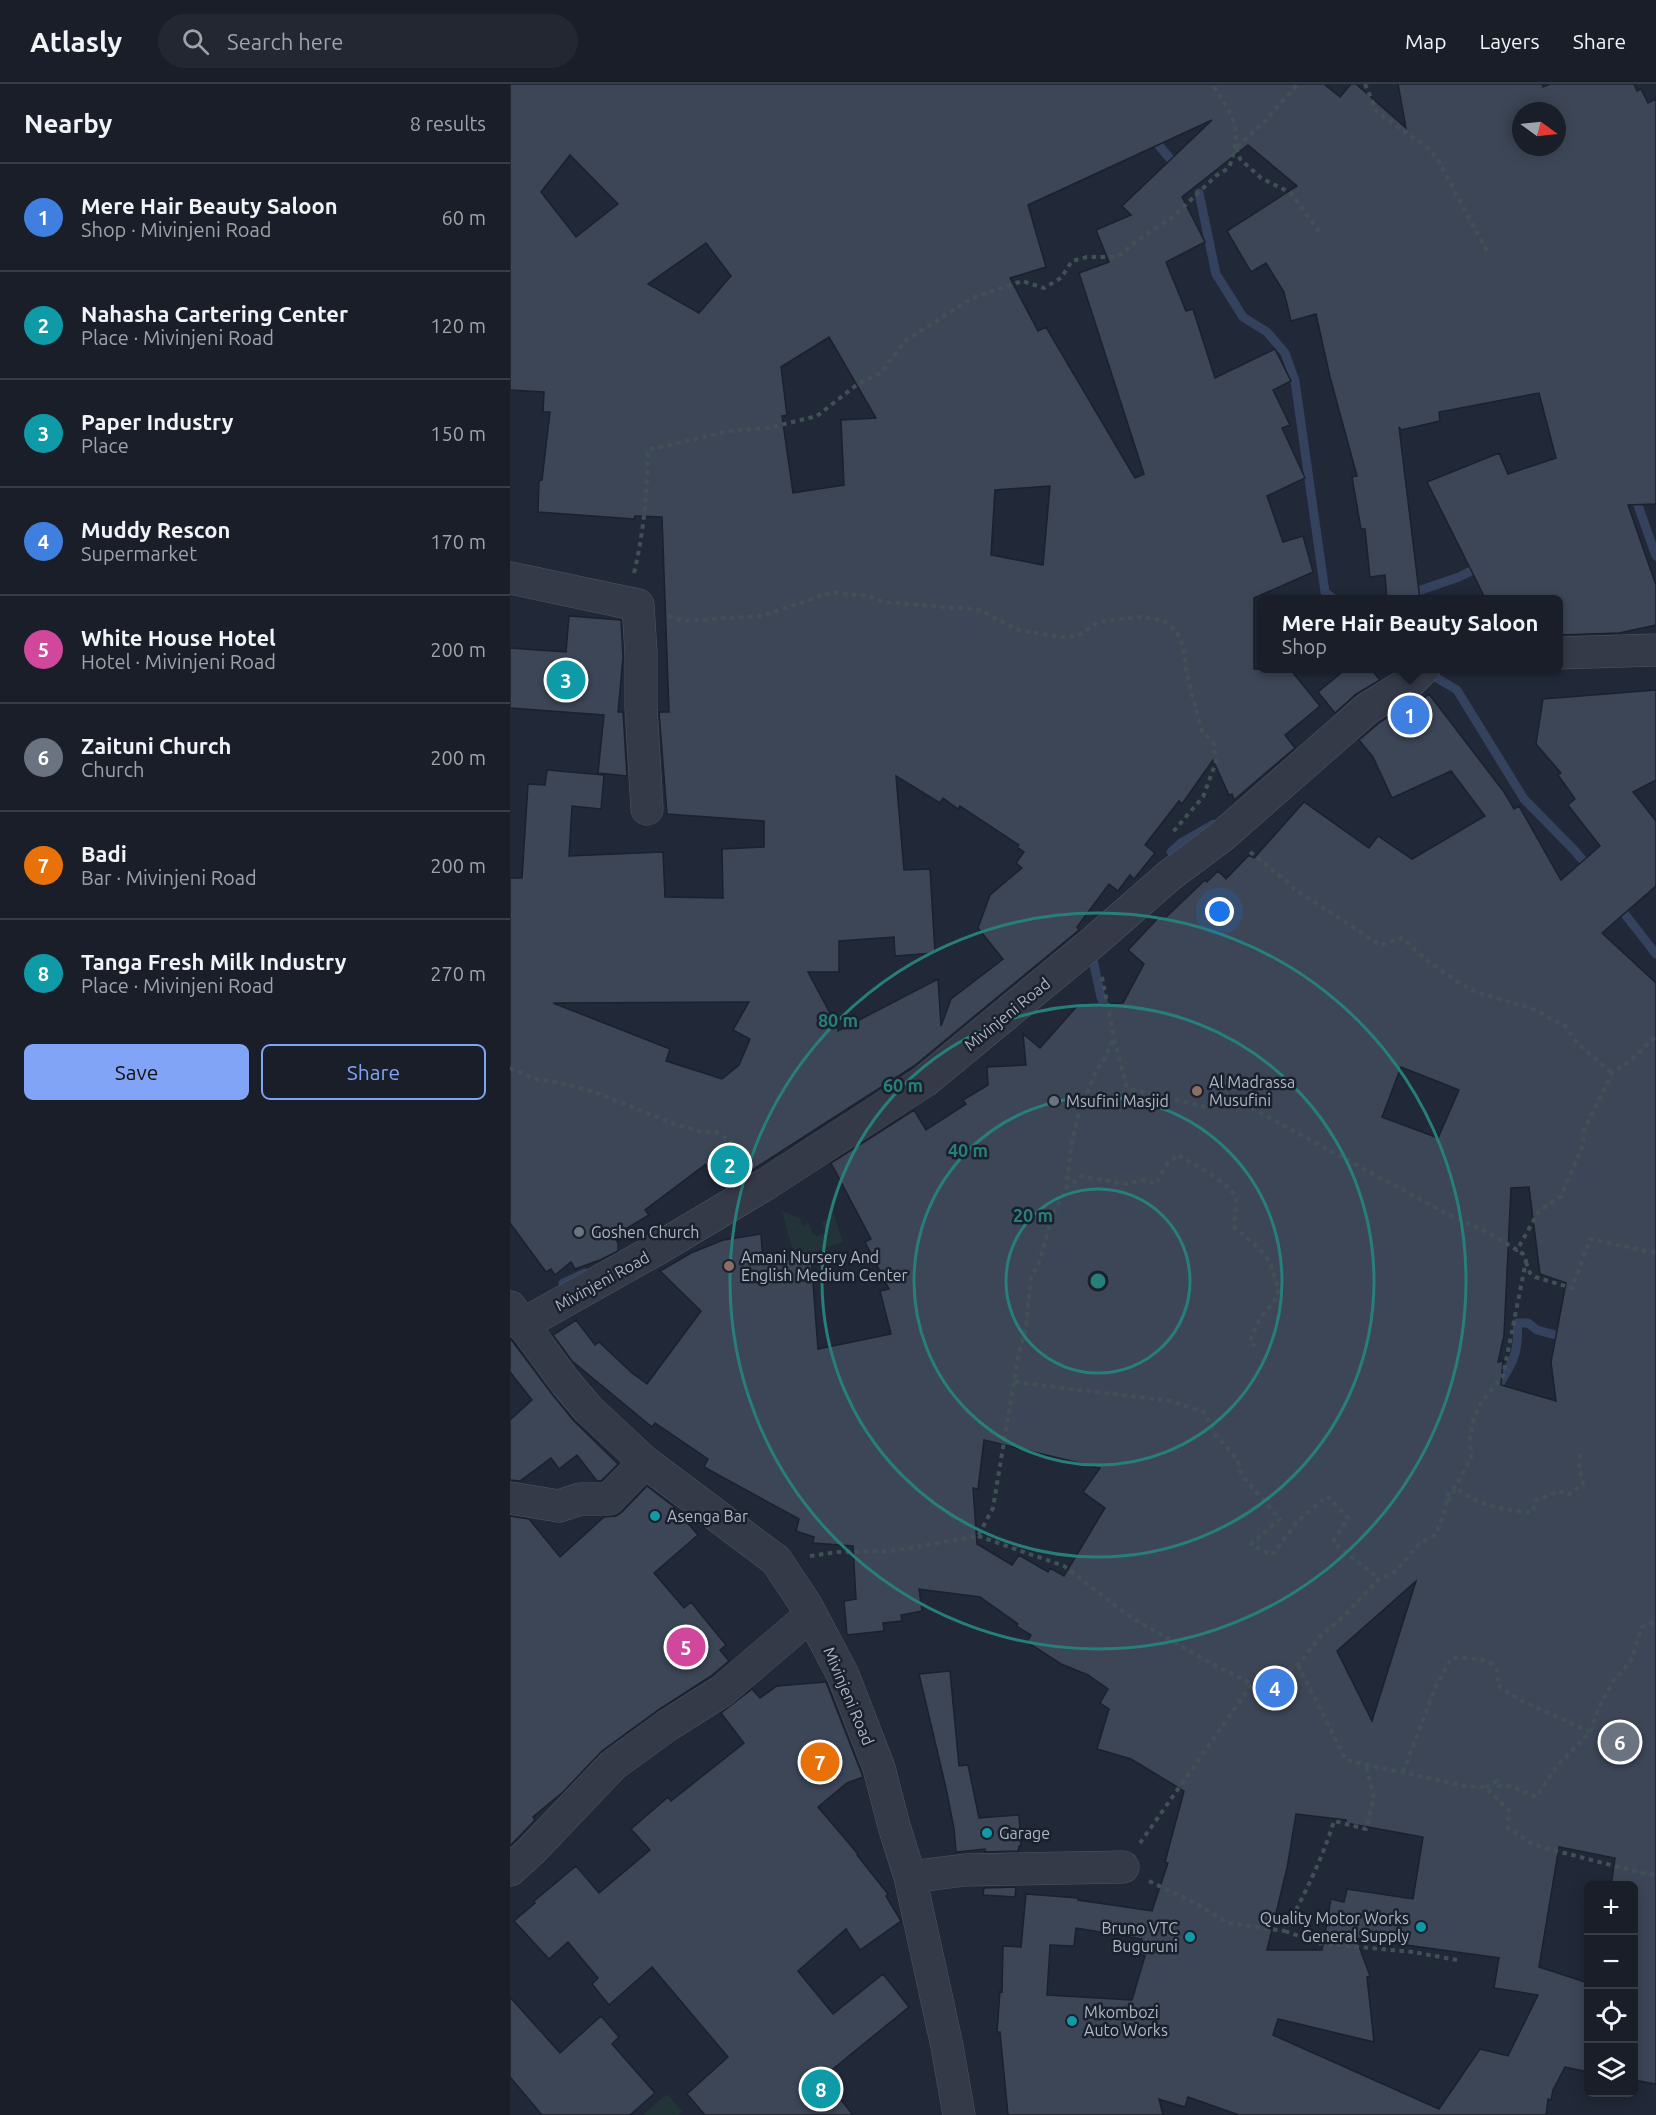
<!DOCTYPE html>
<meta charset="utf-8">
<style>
body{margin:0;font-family:Ubuntu,sans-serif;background:#222731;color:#f1f3f6}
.controls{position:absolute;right:18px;bottom:18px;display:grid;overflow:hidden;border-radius:9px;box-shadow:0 3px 15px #0003}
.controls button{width:54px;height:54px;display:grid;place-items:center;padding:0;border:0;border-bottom:2px solid #373c46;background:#191e29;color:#f1f3f6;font:30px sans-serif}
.compass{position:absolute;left:1002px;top:18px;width:54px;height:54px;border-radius:50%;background:#191e29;box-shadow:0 3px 15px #0003;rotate:105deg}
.you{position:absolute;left:710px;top:828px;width:21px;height:21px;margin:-15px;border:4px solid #fff;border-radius:50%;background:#1a73e8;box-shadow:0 0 0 9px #1a73e833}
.badge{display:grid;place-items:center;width:39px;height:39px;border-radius:50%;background:#82a4f6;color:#fff;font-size:20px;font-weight:700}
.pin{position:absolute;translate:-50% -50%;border:3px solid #fff;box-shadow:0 2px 6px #0006}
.popup{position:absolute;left:747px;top:511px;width:306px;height:78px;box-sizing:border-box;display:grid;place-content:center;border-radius:9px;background:#191e29;filter:drop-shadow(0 2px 4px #0005);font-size:20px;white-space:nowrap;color:#9fa2a8}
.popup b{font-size:22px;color:#f1f3f6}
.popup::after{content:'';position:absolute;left:50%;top:100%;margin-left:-12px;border:12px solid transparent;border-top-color:#191e29}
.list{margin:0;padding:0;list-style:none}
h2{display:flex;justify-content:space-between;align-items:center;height:78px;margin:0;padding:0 24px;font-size:26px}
h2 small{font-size:20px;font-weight:400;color:#9fa2a8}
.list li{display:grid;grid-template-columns:39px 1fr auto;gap:18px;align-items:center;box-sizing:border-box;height:108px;padding:0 24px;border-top:2px solid #373c46}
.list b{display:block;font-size:22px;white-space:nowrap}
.list p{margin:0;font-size:20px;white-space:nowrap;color:#9fa2a8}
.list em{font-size:20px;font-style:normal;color:#9fa2a8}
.actions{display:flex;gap:12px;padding:18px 24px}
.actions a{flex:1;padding:14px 0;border:2px solid #82a4f6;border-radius:9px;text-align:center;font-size:21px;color:#82a4f6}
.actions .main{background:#82a4f6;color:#111}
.icon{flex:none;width:33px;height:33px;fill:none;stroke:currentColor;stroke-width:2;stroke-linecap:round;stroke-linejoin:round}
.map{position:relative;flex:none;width:1146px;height:2031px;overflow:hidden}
header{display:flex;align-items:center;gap:36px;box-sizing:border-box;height:84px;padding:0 30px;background:#191e29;border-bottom:2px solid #373c46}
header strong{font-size:28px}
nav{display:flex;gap:33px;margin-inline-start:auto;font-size:21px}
.search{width:420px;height:54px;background:#222731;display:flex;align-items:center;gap:15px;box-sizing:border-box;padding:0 21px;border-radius:33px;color:#9fa2a8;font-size:22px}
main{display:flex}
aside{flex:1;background:#191e29}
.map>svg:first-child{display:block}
.green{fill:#223438}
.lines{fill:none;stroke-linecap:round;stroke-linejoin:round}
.stream{stroke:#34425e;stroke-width:9}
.building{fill:#3d4657;stroke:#1b212e;stroke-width:1.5;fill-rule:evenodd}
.minor-casing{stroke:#4e5562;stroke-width:33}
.path{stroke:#405156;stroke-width:4;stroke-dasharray:4.5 4.5;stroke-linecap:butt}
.minor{stroke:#343a48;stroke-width:32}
.ring{fill:none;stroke:#277f7b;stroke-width:3}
.education-dot{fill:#8d6e63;stroke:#1a202c;stroke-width:2}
.worship-dot{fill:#6b7280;stroke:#1a202c;stroke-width:2}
.culture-dot{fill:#0f9aa8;stroke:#1a202c;stroke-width:2}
.labels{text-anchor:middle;stroke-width:5;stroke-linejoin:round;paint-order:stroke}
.street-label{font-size:16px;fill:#aeb5c4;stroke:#1a202c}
.poi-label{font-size:16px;fill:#aeb5c4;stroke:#1a202c;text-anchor:start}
.centre{fill:#277f7b;stroke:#1a202c;stroke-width:3}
.ring-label{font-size:18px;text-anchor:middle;font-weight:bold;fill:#277f7b;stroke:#1a202c;stroke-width:5;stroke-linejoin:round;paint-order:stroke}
</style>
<header>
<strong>Atlasly</strong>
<div class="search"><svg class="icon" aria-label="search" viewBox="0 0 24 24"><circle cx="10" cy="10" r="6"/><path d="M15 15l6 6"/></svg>Search here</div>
<nav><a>Map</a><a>Layers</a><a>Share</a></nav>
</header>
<main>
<aside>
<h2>Nearby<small>8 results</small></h2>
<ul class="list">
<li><span class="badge" style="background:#3f7fe0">1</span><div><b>Mere Hair Beauty Saloon</b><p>Shop · Mivinjeni Road</p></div><em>60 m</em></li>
<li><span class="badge" style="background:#0f9aa8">2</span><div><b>Nahasha Cartering Center</b><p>Place · Mivinjeni Road</p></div><em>120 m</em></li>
<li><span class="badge" style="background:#0f9aa8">3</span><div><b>Paper Industry</b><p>Place</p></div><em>150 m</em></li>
<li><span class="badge" style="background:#3f7fe0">4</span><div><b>Muddy Rescon</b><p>Supermarket</p></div><em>170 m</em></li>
<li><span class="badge" style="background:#d1479c">5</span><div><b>White House Hotel</b><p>Hotel · Mivinjeni Road</p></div><em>200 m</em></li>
<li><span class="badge" style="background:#6b7280">6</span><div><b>Zaituni Church</b><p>Church</p></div><em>200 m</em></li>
<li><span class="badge" style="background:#e8710a">7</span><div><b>Badi</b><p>Bar · Mivinjeni Road</p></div><em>200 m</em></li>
<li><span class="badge" style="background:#0f9aa8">8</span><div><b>Tanga Fresh Milk Industry</b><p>Place · Mivinjeni Road</p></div><em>270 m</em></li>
</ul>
<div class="actions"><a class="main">Save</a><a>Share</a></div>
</aside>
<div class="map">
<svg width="1146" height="2031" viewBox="0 0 1146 2031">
<rect width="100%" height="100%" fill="#212837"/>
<!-- green -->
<path class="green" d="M 272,1127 L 290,1134 L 292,1142 L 299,1138 L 302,1150 L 307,1152 L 316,1149 L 312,1139 L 323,1128 L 333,1158 L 285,1175 Z
M 157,2010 L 172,2027 L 168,2031 L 133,2031 Z"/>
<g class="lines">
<!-- stream -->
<path class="stream" d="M 641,52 L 667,83
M 689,109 L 706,190 L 733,233 L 757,248 L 775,269 L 785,297 L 815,508 L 825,516
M 1124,410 L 1146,472
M 908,507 L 949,493 L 971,482
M 917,588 L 947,606 L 1014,715 L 1065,767 L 1080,785
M 661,768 L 671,759 L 704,740
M 1107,820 L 1146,870
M 581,867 L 591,913 L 598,931
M 53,1199 L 75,1189
M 986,1306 C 1001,1282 1010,1269 1007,1239 L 1018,1239 L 1027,1246 L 1057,1254"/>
</g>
<!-- building -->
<path class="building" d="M 0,0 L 814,0 L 830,13 L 841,0 L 846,0 L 896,44 L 888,0 L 1032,0 L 1033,3 L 1040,0 L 1124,0 L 1127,7 L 1131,5 L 1138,19 L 1146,15 L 1146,420 L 1118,421 L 1146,501 L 1146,541 L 1109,549 L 1048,551 L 1048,516 L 976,516 L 917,398 L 989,369 L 998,390 L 1046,374 L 1029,309 L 929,328 L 930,337 L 891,346 L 889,343 L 910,516 L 877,516 L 875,491 L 860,493 L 855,445 L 851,445 L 842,393 L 847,392 L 820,293 L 806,230 L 781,237 L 774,208 L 756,179 L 741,188 L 717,147 L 787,102 L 738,61 L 672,113 L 695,158 L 656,178 L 676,227 L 683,225 L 705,294 L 765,265 L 781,297 L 763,306 L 780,341 L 772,344 L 795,394 L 757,412 L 773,458 L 793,452 L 803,488 L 744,514 L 744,585 L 780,585 L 810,622 L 775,651 L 785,664 L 724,716 L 722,710 L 719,711 L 703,676 L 672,720 L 669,717 L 635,761 L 645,769 L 624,795 L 620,791 L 608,807 L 599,800 L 567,843 L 569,846 L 404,982 L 214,1104 L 196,1080 L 135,1126 L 139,1131 L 104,1152 L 108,1159 L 108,1167 L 90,1176 L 65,1185 L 61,1178 L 45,1191 L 41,1185 L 36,1188 L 0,1139 L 0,794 L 12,794 L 18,700 L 35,701 L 37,686 L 94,691 L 91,725 L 62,722 L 59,772 L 153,768 L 155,813 L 213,814 L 212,765 L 254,763 L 254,737 L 157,730 L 149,628 L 159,628 L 152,433 L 125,432 L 124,435 L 28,428 L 29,397 L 32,396 L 40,328 L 33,328 L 34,308 L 0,306 ZM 1011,27 L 1047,27 L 1047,63 L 1011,63 ZM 702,36 L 612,122 L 621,131 L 586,146 L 599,178 L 569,189 L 634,390 L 625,394 L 536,243 L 528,247 L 500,194 L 536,183 L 518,121 ZM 60,71 L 108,120 L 66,153 L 31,108 ZM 196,159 L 221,192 L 189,229 L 138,200 ZM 319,253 L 366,334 L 331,336 L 334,401 L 283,409 L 272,332 L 277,331 L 271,283 ZM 540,402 L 533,481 L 481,471 L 485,406 ZM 386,692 L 430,719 L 433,714 L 448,725 L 450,722 L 509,761 L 507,763 L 514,768 L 506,779 L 512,784 L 480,811 L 468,844 L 493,875 L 441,915 L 431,942 L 428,895 L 328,947 L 328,944 L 298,888 L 329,888 L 329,857 L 384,853 L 385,872 L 425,869 L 420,785 L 394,786 ZM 239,918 L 223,946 L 240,955 L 229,981 L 212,995 L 156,977 L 160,965 L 43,919 Z
M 59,532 L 111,536 L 113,573 L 108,628 L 113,628 L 117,692 L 88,689 L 94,631 L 0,624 L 0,564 L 56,568 Z
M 836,585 L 861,585 L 870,596 L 846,610 L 825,629 L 808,608 Z
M 1146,606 L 1146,696 L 1123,708 L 1146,737 L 1146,802 L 1092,849 L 1146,899 L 1146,2000 L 1124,1996 L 1124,1802 L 1101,1802 L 1105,1774 L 1049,1763 L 1029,1883 L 1078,1899 L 1078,1988 L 1055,1983 L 1043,2006 L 1041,2016 L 1038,2015 L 1036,2031 L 729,2031 L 678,2013 L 675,2023 L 649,2015 L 653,2031 L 498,2031 L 490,1948 L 487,1948 L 490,1907 L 492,1908 L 493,1862 L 511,1863 L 516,1810 L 568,1814 L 568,1816 L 642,1827 L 658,1779 L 655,1778 L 674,1707 L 621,1675 L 587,1665 L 599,1625 L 590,1619 L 598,1605 L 578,1591 L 551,1580 L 517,1558 L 521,1551 L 506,1542 L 508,1540 L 470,1513 L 409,1505 L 412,1527 L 391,1531 L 392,1537 L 373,1539 L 374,1547 L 337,1551 L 334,1517 L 346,1515 L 343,1462 L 303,1459 L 304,1453 L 286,1447 L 289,1435 L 194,1383 L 198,1375 L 145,1339 L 142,1343 L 62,1277 L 43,1251 L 66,1236 L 85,1261 L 89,1258 L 122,1289 L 137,1300 L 191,1227 L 150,1187 L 181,1169 L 213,1156 L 251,1150 L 253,1178 L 301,1173 L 308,1265 L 381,1250 L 370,1207 L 379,1205 L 355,1158 L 361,1155 L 321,1079 L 404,1026 L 416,1046 L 456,1020 L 453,1016 L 478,1001 L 477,983 L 516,981 L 513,950 L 530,964 L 568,921 L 613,919 L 634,880 L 618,866 L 650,832 L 654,835 L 695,796 L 697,798 L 708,787 L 716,795 L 739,771 L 744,774 L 794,718 L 859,764 L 868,752 L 902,775 L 975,732 L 941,687 L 882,714 L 863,673 L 849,656 L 869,639 L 893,623 L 897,628 L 919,610 L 994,708 L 1004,725 L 1009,722 L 1051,796 L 1090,762 L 1058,721 L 1065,715 L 1048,691 L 1051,689 L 1026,660 L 1033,615 ZM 891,983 L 949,1006 L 928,1054 L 872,1033 ZM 1019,1103 L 1030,1190 L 1056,1199 L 1041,1278 L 1046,1317 L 991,1301 L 993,1277 L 988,1278 L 994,1251 L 1001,1104 ZM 474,1356 L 590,1384 L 573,1408 L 595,1424 L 554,1492 L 540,1484 L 538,1488 L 509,1471 L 502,1481 L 467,1460 L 463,1404 L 468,1405 ZM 906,1497 L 862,1637 L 827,1567 ZM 786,1730 L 836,1736 L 836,1739 L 913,1753 L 903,1815 L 837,1805 L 834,1818 L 821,1815 L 812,1866 L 757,1866 L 777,1784 ZM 566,1844 L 632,1855 L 627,1869 L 635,1872 L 622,1916 L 537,1911 L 540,1861 L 564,1862 ZM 846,1854 L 989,1874 L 984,1904 L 1028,1911 L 998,1972 L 970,1965 L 929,2025 L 763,1951 L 768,1935 L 864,1958 L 857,1893 L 860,1892 Z
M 0,1254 L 42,1310 L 64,1337 L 108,1380 L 91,1397 L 87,1397 L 67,1371 L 49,1385 L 41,1374 L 10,1397 L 0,1396 L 0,1336 L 22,1316 L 0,1288 Z
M 137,1402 L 163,1422 L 188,1451 L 144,1489 L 174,1524 L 181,1518 L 216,1561 L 210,1566 L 219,1577 L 201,1592 L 148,1626 L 92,1667 L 53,1708 L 23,1733 L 25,1736 L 0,1762 L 0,1432 L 19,1435 L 50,1473 L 94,1433 L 106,1432 L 112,1428 Z
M 440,1587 L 449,1682 L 458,1681 L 469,1734 L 509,1731 L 511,1762 L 509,1762 L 508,1767 L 475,1768 L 475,1765 L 446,1768 L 444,1744 L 436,1704 L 409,1590 Z
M 316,1598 L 353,1693 L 337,1699 L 308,1723 L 348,1770 L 347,1771 L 378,1810 L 376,1812 L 391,1837 L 350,1866 L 336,1845 L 288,1887 L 323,1930 L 373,1890 L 399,1923 L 313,1993 L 343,2031 L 195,2031 L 177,2010 L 218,1973 L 142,1883 L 99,1921 L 82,1900 L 88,1894 L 58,1858 L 39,1875 L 4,1837 L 25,1819 L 24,1817 L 66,1782 L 89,1809 L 140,1766 L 121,1745 L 158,1713 L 161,1717 L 234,1659 L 211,1629 L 242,1605 L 250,1614 L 267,1602 Z
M 506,1803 L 505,1813 L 473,1811 L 474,1804 Z
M 0,1913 L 50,1969 L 91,1932 L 109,1953 L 102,1960 L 145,2009 L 120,2031 L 32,2031 L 0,1993 Z"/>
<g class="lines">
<defs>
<path id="minor" d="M 0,494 L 128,521 L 131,569 L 131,623 L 137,725
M 1048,569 L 1146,566
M 0,1223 L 56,1299 L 78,1325 L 135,1378 L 266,1476 L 296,1521 L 333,1591 L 369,1684 L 384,1742 L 400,1793 L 437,1962 L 449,2031
M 12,1241 L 147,1165 L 256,1100 L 415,997 L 581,860 L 660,791 L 711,753 L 858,624 L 900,598 L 914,584
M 0,1414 L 49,1422 L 70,1415 L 99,1415 L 135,1378
M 0,1786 L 22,1766 L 103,1681 L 158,1641 L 212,1607 L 301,1531
M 400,1793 L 455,1786 L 613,1783"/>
</defs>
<!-- minor casing -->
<use href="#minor" class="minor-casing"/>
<!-- path -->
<path class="path" d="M 855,0 L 867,28 L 918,64 L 928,76 L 978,169
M 727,63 L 754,38 L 788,0
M 726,64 L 730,75 L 751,94 L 781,109 L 812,152
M 124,489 C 134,448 137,408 138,366 L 219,347 L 258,344 L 307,332 L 349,299 L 371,289 L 395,257 L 462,214 L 512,197 L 534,204 L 551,194 L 562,177 L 577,173 L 607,173 L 631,154 L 664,132 L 707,91 L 719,84 C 733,43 724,34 702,0
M 158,532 L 173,537 L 252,532 L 322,508 L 359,512 L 373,518 L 470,526 L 508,546 L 551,553 L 568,552 L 588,538 L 630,533 L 652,536 L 666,546 L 674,564 L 676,587 L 691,645 L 704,660 L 706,678 L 693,713 L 662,749
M 740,768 L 779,799 L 783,804 L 870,861 L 892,854 L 919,878 L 948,898 L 966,908 L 1023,925 L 1055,942 L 1068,960 L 1102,989
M 592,893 L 604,954
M 0,984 L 25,995 L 47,998 L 82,1007 L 167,1041 L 192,1048 L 206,1048 L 243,1071
M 556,1105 L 571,1092 L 615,1100 L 633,1096 L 646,1100 L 656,1081 L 668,1071 C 680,1078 724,1101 726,1115 C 727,1124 723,1134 725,1144 L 749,1164 L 760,1179 L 768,1204 L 768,1212 L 749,1236 L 741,1254 L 741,1258 L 745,1262
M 1016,1178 L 1020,1189 L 1025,1193 L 1062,1204 L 1080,1155 L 1146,1169
M 505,1298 L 660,1317 L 694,1328 L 706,1351 L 727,1375 L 732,1392 L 770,1435 L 741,1460 L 762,1471 L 787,1438 L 817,1412 L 838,1434 L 823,1458 L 869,1495
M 938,1417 L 946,1404 C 967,1421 997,1428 1023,1428 L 1025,1417 L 1049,1407 L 1058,1411 L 1073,1400 L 1069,1382 L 1071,1367
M 468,1452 L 554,1482 L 619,1532 L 700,1579 L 742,1600
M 300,1472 L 328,1468 L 381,1467 L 468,1452 L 483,1424 L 508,1273 L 516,1243 L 521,1193 L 528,1182 L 543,1130 L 556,1106 L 562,1057 L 569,1028 L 587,985 L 593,978 L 604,954 L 616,1001 L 620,1005 L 697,1023 L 704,1010 L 710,1007 L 937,1130 L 979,1149 L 1007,1166 L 1029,1127 L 1051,1112 L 1073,1061 L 1074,1046 L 1102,989 L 1120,977 L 1146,952
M 788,1581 L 836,1676 L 954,1702 L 975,1703 L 999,1726 L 998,1744 L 1021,1759 L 1035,1764 L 1132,1789 L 1146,1791
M 893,1688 L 926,1602 L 942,1574 C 954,1574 987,1572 988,1591 C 988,1594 987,1597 987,1601 L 1008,1615 L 1080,1648
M 975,1703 L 987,1697 L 988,1702 L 1000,1702 L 1026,1713 L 1048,1681 L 1080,1648 L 1089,1623 L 1104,1596 L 1121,1577 L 1132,1543 L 1146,1537
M 630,1759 L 742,1600 L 765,1595 L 788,1581 L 813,1549 L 828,1538 L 869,1495 L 885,1488 L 909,1460 L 925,1451 L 934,1430 L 938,1410 L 947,1400 L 961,1374 L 960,1353 L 964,1334 L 972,1317 L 993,1292 L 1016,1177 L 1013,1170 L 1007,1166
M 639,1797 L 685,1819 L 718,1839 L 775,1847 C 794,1811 812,1776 824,1737 L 856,1745 L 864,1714 L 856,1681
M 775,1847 L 807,1859 L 903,1868 L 947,1876"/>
<!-- minor -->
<use href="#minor" class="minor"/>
</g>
<!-- distance rings -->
<g class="ring">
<circle cx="588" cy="1197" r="92"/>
<circle cx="588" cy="1197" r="184"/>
<circle cx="588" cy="1197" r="276"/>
<circle cx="588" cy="1197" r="368"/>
</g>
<!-- markers -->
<g class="education-dot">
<circle cx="687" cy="1007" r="6"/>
<circle cx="219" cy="1182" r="6"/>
</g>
<g class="worship-dot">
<circle cx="544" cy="1017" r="6"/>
<circle cx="69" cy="1148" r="6"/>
</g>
<g class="culture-dot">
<circle cx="145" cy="1432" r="6"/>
<circle cx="477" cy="1749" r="6"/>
<circle cx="911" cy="1843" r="6"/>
<circle cx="680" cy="1853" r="6"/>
<circle cx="562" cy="1937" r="6"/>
</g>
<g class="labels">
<!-- street labels -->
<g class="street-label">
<text transform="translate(497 930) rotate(-39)" y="6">Mivinjeni Road</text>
<text transform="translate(92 1197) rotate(-29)" y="6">Mivinjeni Road</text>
<text transform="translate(339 1612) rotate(67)" y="6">Mivinjeni Road</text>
</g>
<!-- poi labels -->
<g class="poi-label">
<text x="699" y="1004">Al Madrassa<tspan x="699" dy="18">Musufini</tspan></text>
<text x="556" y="1023">Msufini Masjid</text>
<text x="81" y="1154">Goshen Church</text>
<text x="231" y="1179">Amani Nursery And<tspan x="231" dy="18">English Medium Center</tspan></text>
<text x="157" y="1438">Asenga Bar</text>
<text x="489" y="1755">Garage</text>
<text x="899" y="1840" text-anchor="end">Quality Motor Works<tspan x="899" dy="18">General Supply</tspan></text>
<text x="668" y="1850" text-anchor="end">Bruno VTC<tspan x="668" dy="18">Buguruni</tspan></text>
<text x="574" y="1934">Mkombozi<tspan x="574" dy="18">Auto Works</tspan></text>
</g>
</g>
<circle cx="588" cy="1197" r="9" class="centre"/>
<g class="ring-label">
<text x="328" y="943">80 m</text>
<text x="393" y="1008">60 m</text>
<text x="458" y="1073">40 m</text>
<text x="523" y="1138">20 m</text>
</g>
</svg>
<div class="controls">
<button>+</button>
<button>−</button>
<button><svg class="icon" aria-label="locate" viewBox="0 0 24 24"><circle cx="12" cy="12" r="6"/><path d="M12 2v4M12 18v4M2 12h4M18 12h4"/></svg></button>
<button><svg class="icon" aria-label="layers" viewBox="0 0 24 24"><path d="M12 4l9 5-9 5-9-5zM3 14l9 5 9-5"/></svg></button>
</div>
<svg class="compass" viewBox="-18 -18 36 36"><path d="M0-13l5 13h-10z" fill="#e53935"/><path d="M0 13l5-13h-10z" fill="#9fa2a8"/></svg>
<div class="you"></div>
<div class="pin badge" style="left:900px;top:631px;background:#3f7fe0">1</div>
<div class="popup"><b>Mere Hair Beauty Saloon</b>Shop</div>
<div class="pin badge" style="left:220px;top:1081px;background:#0f9aa8">2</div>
<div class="pin badge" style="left:56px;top:596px;background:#0f9aa8">3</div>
<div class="pin badge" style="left:765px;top:1604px;background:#3f7fe0">4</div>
<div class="pin badge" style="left:176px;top:1563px;background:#d1479c">5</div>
<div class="pin badge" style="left:1110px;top:1658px;background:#6b7280">6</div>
<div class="pin badge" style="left:310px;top:1678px;background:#e8710a">7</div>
<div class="pin badge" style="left:311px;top:2005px;background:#0f9aa8">8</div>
</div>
</main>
